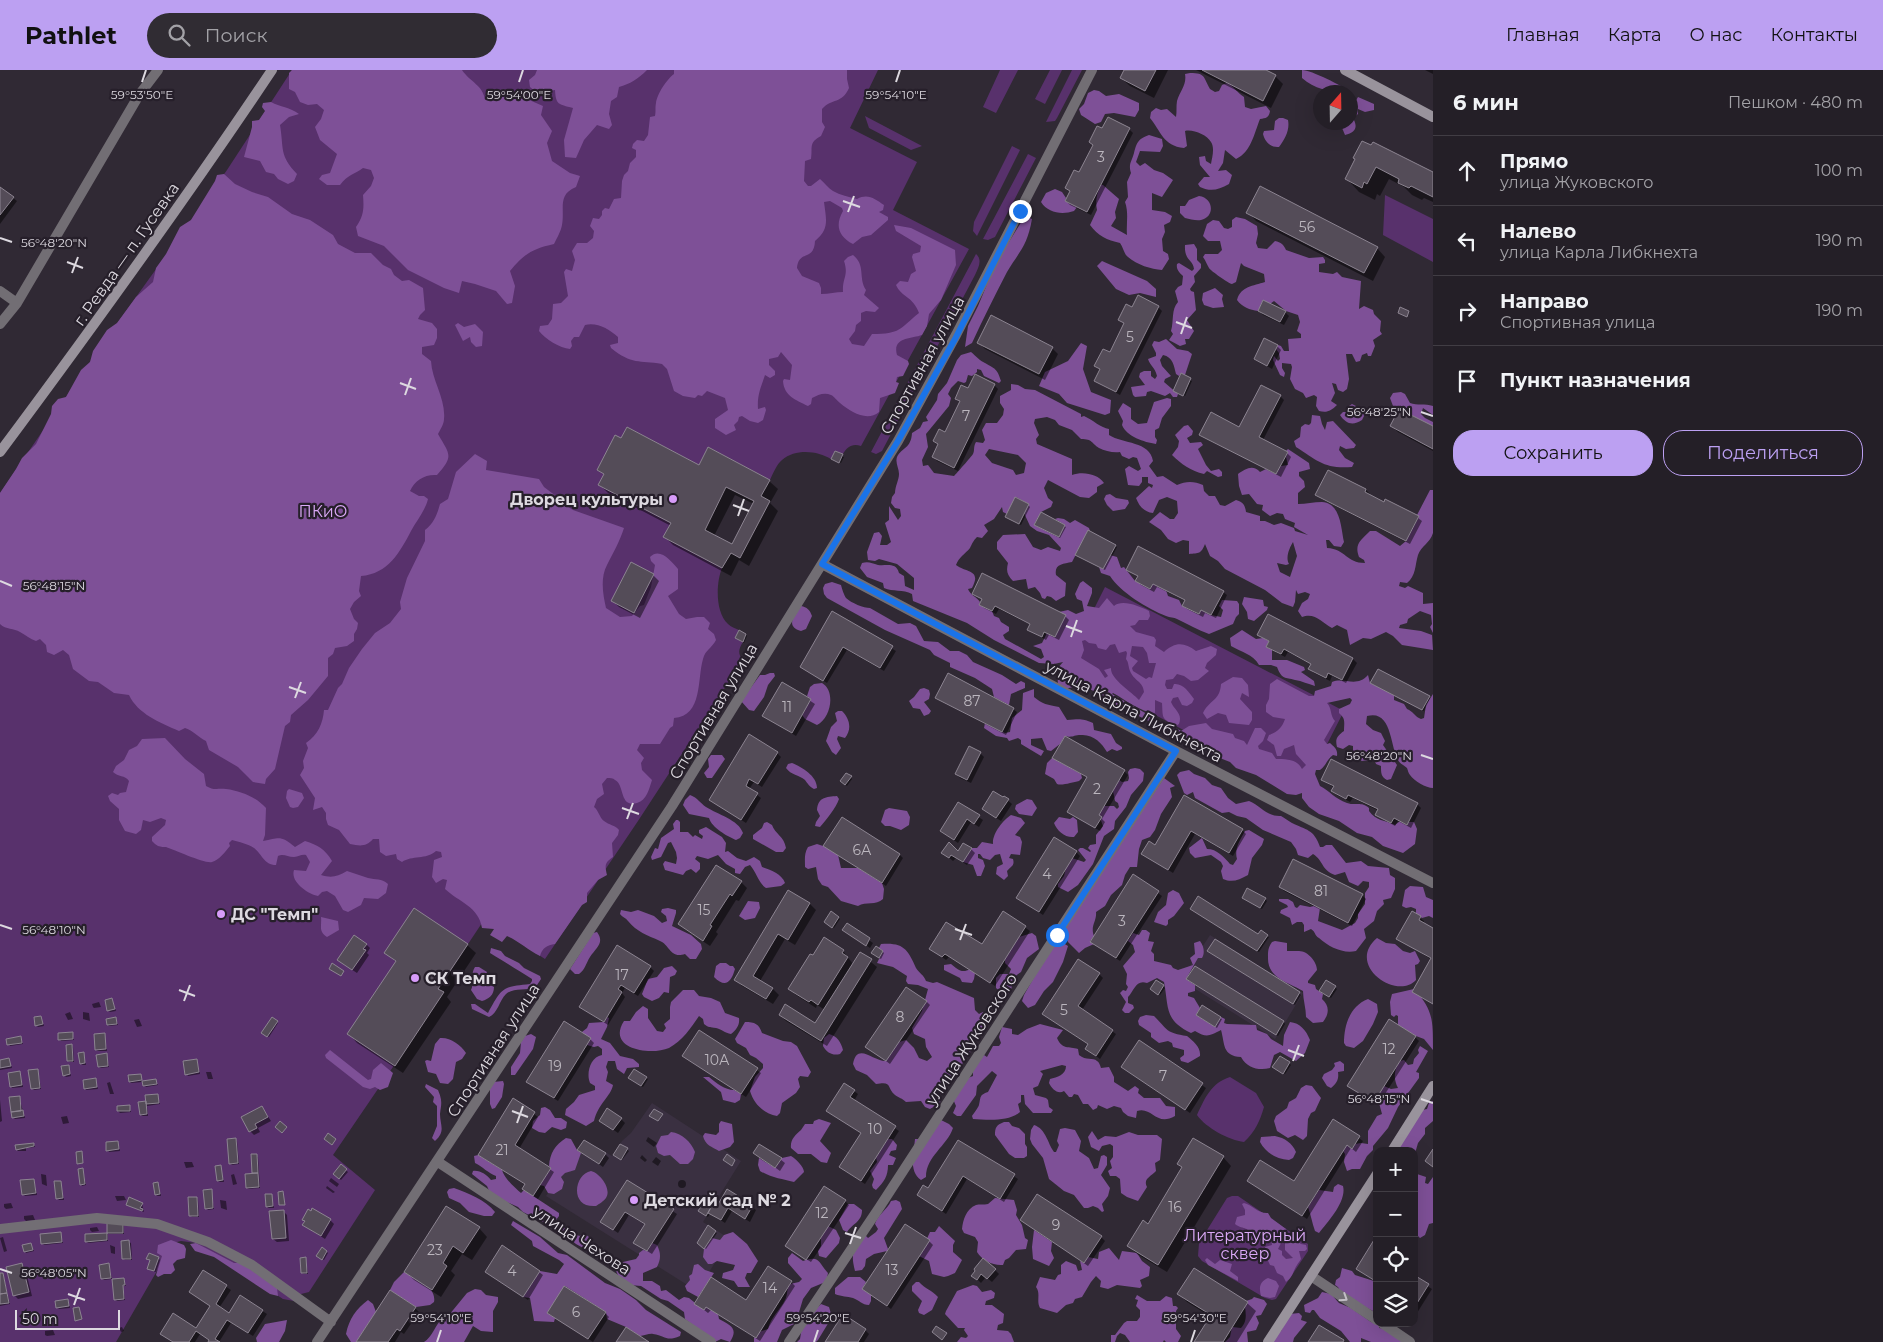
<!DOCTYPE html>
<html lang="ru">
<meta charset="utf-8">
<style>
body{margin:0;font-family:Montserrat,sans-serif;background:#302c33;color:#f1f3f6}
.controls{position:absolute;right:15px;bottom:15px;display:grid;overflow:hidden;border-radius:10px;box-shadow:0 5px 20px #0002}
.controls button{width:45px;height:45px;display:grid;place-items:center;padding:0;border:0;border-bottom:1px solid #413d44;background:#241f27;color:#f1f3f6;font:25px sans-serif}
.compass{position:absolute;left:1313px;top:15px;width:45px;height:45px;border-radius:50%;background:#241f27;box-shadow:0 5px 20px #0002;rotate:20deg}
.scale{position:absolute;left:15px;bottom:12px;width:105px;box-sizing:border-box;padding-left:5px;border:2px solid #ddd9e0;border-top:0;font-size:14px;line-height:18px;white-space:nowrap;color:#ddd9e0;-webkit-text-stroke:4px #261f2a;paint-order:stroke}
.stop{position:absolute;width:15px;height:15px;margin:-11px;border:4px solid #1a73e8;border-radius:50%;background:#fff}
.stop.end{background:#1a73e8;border-color:#fff;box-shadow:0 1px 5px #0008}
.list{margin:0;padding:0;list-style:none}
h2{display:flex;justify-content:space-between;align-items:center;height:65px;margin:0;padding:0 20px;font-size:21px}
h2 small{font-size:16px;font-weight:400;color:#a3a2a7}
.list li{display:grid;grid-template-columns:32px 1fr auto;gap:15px;align-items:center;box-sizing:border-box;height:70px;padding:0 20px;border-top:1px solid #413d44}
.list b{display:block;font-size:19px;white-space:nowrap}
.list p{margin:0;font-size:16px;white-space:nowrap;color:#a3a2a7}
.list em{font-size:16px;font-style:normal;color:#a3a2a7}
.actions{display:flex;gap:10px;padding:15px 20px}
.actions a{flex:1;padding:11px 0;border:1px solid #bca0f2;border-radius:20px;text-align:center;font-size:18px;color:#bca0f2}
.actions .main{background:#bca0f2;color:#111}
.icon{flex:none;width:28px;height:28px;fill:none;stroke:currentColor;stroke-width:2;stroke-linecap:round;stroke-linejoin:round}
.map{position:relative;flex:none;width:1433px;height:1272px;overflow:hidden}
header{display:flex;align-items:center;gap:30px;box-sizing:border-box;height:70px;padding:0 25px;background:#bca0f2;color:#111}
header strong{font-size:24px}
nav{display:flex;gap:28px;margin-inline-start:auto;font-size:18px}
.search{width:350px;height:45px;background:#302c33;display:flex;align-items:center;gap:12px;box-sizing:border-box;padding:0 18px;border-radius:28px;color:#a3a2a7;font-size:19px}
main{display:flex}
aside{flex:1;background:#241f27}
.map>svg:first-child{display:block}
.built{fill:#3a3041}
.green{fill:#58316c}
.forest{fill:#7e5097;fill-rule:evenodd}
.shadow{fill:#0007;fill-rule:evenodd}
.building{fill:#544c58;stroke:#8c8491;fill-rule:evenodd}
.lines{fill:none;stroke-linecap:round;stroke-linejoin:round}
.street{stroke:#726e74;stroke-width:10}
.secondary{stroke:#99939c;stroke-width:10}
.oneway{stroke:#c2bec5}
.route{stroke:#1a73e8;stroke-width:6}
.ticks{fill:none;stroke:#ddd9e0;stroke-width:2}
.poi-dot{fill:#d79bf9;stroke:#261f2a;stroke-width:2}
.labels{text-anchor:middle;stroke-width:4.5;stroke-linejoin:round;paint-order:stroke}
.number-label{font-size:14px;fill:#bbb6be}
.street-label{font-size:16px;fill:#ddd9e0;stroke:#261f2a}
.poi-label{font-size:16px;font-weight:bold;fill:#ddd9e0;stroke:#261f2a;text-anchor:start}
.park-label{font-size:16px;fill:#dba9f7;stroke:#261f2a}
.ticks-label{font-size:12px;text-anchor:middle;fill:#ddd9e0;stroke:#261f2a;stroke-width:4.5;stroke-linejoin:round;paint-order:stroke}
</style>
<header>
<strong>Pathlet</strong>
<div class="search"><svg class="icon" aria-label="search" viewBox="0 0 24 24"><circle cx="10" cy="10" r="6"/><path d="M15 15l6 6"/></svg>Поиск</div>
<nav><a>Главная</a><a>Карта</a><a>О нас</a><a>Контакты</a></nav>
</header>
<main>
<div class="map">
<svg width="1433" height="1272" viewBox="0 0 1433 1272">
<rect width="100%" height="100%" fill="#302934"/>
<!-- built -->
<path class="built" d="M 1210,865 L 1303,923 L 1275,969 L 1181,910 Z
M 652,1033 L 741,1091 L 703,1152 L 730,1169 L 697,1221 L 546,1126 L 584,1070 L 612,1086 L 622,1071 L 631,1063 Z"/>
<!-- green -->
<path class="green" d="M 292,0 L 878,0 L 850,58 L 917,92 L 893,140 L 969,179 L 861,376 C 852,373 847,377 843,384 L 835,381 L 831,389 C 818,381 796,378 782,390 C 777,394 773,403 770,410 L 708,377 L 699,395 L 627,357 L 599,415 L 671,453 L 664,467 L 722,498 C 716,513 715,542 728,554 C 731,557 735,558 739,560 L 735,568 L 743,572 C 739,578 737,584 743,590 L 638,751 L 545,889 L 484,850 L 438,919 L 444,922 L 333,1085 L 375,1120 L 309,1222 L 301,1224 L 294,1231 L 283,1229 L 196,1173 L 181,1171 L 173,1173 L 116,1272 L 0,1272 L 0,423 L 101,276 L 227,100 Z
M 1000,0 L 1018,0 L 996,43 L 983,37 Z
M 1050,0 L 1062,0 L 1045,34 L 1035,29 Z
M 1072,0 L 1082,0 L 1057,48 L 1055,51 L 1046,52 Z
M 865,46 L 922,76 L 911,80 L 869,58 Z
M 1012,76 L 1020,80 L 977,166 L 973,161 L 974,152 Z
M 1028,84 L 1036,88 L 995,167 L 988,170 L 983,169 Z
M 1385,125 L 1433,149 L 1433,192 L 1383,165 Z
M 976,184 C 983,190 978,198 975,205 L 882,381 L 876,384 L 871,382 Z
M 1105,517 L 1344,641 L 1302,723 L 1065,597 Z
M 1230,1007 L 1256,1023 L 1264,1037 C 1260,1051 1255,1062 1244,1072 C 1229,1070 1206,1058 1197,1045 C 1205,1028 1211,1013 1230,1007 Z
M 1232,1126 L 1238,1126 L 1308,1174 L 1308,1181 L 1276,1229 L 1272,1230 L 1265,1228 L 1202,1191 L 1198,1186 L 1199,1173 L 1227,1128 Z"/>
<!-- forest -->
<path class="forest" d="M 292,0 L 462,0 C 470,12 483,15 485,30 L 491,30 L 499,24 L 520,26 L 543,36 L 541,45 L 552,61 L 547,73 L 552,91 L 570,103 L 580,106 L 576,117 C 557,125 565,138 562,155 C 561,161 557,168 554,174 C 532,179 524,184 510,201 L 515,216 L 512,233 L 507,234 L 496,221 L 475,214 L 462,211 L 459,223 L 444,218 L 408,200 L 384,176 L 358,166 L 356,157 C 364,146 364,138 363,125 L 371,116 L 374,108 L 371,100 L 363,98 C 354,105 348,104 340,115 L 327,115 L 319,109 L 322,105 L 330,103 L 337,84 L 320,70 L 315,57 L 321,49 L 324,40 L 317,34 L 308,35 L 300,32 L 295,22 L 289,19 L 289,3 Z
M 537,0 L 647,0 C 638,9 630,14 619,17 L 617,27 L 611,31 L 609,44 L 612,55 L 609,59 L 597,55 L 584,70 L 576,88 L 565,87 L 564,70 L 573,38 C 558,34 556,35 555,20 L 537,23 L 530,17 L 529,10 L 535,5 Z
M 674,0 L 847,0 L 847,9 L 849,18 C 842,34 832,28 822,39 L 822,52 L 825,57 L 821,66 C 808,73 813,77 811,89 L 805,91 L 804,111 L 808,116 L 811,116 L 820,109 C 825,113 828,118 833,121 C 840,125 849,127 857,129 C 868,123 875,129 884,135 L 883,140 L 879,142 L 888,147 L 888,150 L 871,165 L 862,167 L 853,174 C 838,166 835,155 843,141 L 842,138 L 830,131 L 824,132 C 826,149 830,159 815,171 C 814,192 799,179 797,198 L 802,206 L 819,213 L 821,218 L 821,224 C 829,224 836,222 843,222 C 842,208 849,206 844,191 L 848,187 L 853,185 C 866,195 858,208 866,220 L 864,225 L 879,238 L 875,242 L 866,241 L 861,243 L 861,251 L 856,255 L 855,261 L 849,269 L 852,274 L 864,276 L 872,264 C 901,264 899,259 919,243 C 913,226 901,227 896,215 L 900,211 L 908,212 L 911,204 L 916,201 L 912,187 L 913,184 L 920,182 L 921,176 L 896,161 L 894,155 L 911,158 L 955,180 L 956,195 L 941,230 L 929,244 L 927,256 L 922,265 C 911,269 892,267 897,285 L 908,291 L 909,294 L 903,306 L 897,307 L 896,312 L 899,313 L 895,323 L 880,328 L 879,342 C 867,352 851,342 840,333 C 837,331 834,326 831,325 C 824,322 818,325 812,328 L 811,334 L 808,336 C 796,330 784,326 783,311 L 784,309 L 790,310 L 792,295 L 781,282 L 778,287 L 769,289 L 769,295 L 775,301 L 775,305 L 770,308 L 765,305 C 761,317 757,325 758,339 L 765,337 L 766,340 L 763,350 L 758,353 L 750,351 L 742,346 L 739,347 L 738,351 L 734,355 L 736,360 L 726,365 L 715,358 L 715,349 L 728,340 L 725,328 L 707,321 L 702,326 L 698,325 L 695,328 L 683,326 L 674,321 L 667,299 L 662,294 C 639,290 632,295 611,278 L 610,275 L 618,273 L 618,267 C 609,259 597,252 585,255 L 579,267 L 574,267 L 571,271 L 572,276 L 570,279 C 560,278 545,269 539,261 L 540,256 L 548,255 L 552,249 L 553,234 L 561,233 L 568,226 L 564,202 L 566,199 L 572,201 L 575,190 L 572,181 L 577,173 L 587,173 L 593,168 L 594,161 L 590,156 L 593,148 L 599,149 L 602,145 L 602,141 L 605,138 L 609,139 L 614,129 L 621,128 L 622,111 L 624,105 L 628,101 L 630,93 L 636,87 L 636,80 L 632,78 L 633,74 L 637,70 L 644,71 L 648,65 L 650,47 L 655,46 C 656,41 655,38 656,33 C 657,24 667,9 674,4 Z
M 1302,0 C 1311,0 1343,16 1350,22 C 1333,23 1316,20 1302,8 Z
M 1190,3 C 1206,3 1203,7 1210,19 L 1215,22 L 1219,21 L 1222,15 L 1227,13 C 1234,16 1237,23 1244,27 L 1245,37 L 1251,39 L 1266,36 L 1270,41 C 1269,48 1266,48 1260,49 C 1254,64 1251,82 1236,89 L 1225,80 L 1223,93 L 1218,101 L 1226,100 L 1232,105 L 1229,114 C 1218,120 1211,122 1200,117 L 1198,114 L 1204,107 L 1210,107 L 1200,95 L 1199,87 L 1205,86 L 1206,91 L 1211,94 C 1212,88 1215,78 1211,72 C 1207,65 1193,59 1185,61 L 1187,76 L 1184,78 C 1163,76 1161,61 1150,48 L 1151,42 L 1156,38 L 1161,40 L 1167,39 L 1176,47 C 1177,42 1176,36 1177,31 C 1180,21 1187,15 1185,4 Z
M 1094,20 L 1099,21 L 1106,26 L 1119,24 L 1139,33 L 1139,40 L 1135,47 L 1114,43 L 1105,44 L 1101,52 L 1095,54 L 1081,45 L 1079,39 L 1084,34 L 1088,23 Z
M 1358,27 L 1374,34 L 1374,40 L 1365,42 L 1358,39 L 1358,44 L 1353,48 C 1358,57 1356,62 1345,65 L 1340,53 L 1350,52 L 1351,35 L 1354,34 Z
M 271,32 C 280,37 290,37 299,44 L 289,47 L 280,55 C 284,79 279,85 297,104 L 294,111 L 288,114 L 278,109 L 274,104 L 266,102 L 260,91 L 244,87 L 252,57 L 252,51 L 259,50 L 265,41 L 262,37 L 263,33 Z
M 1279,48 L 1283,48 L 1288,50 C 1290,60 1285,69 1279,77 C 1271,78 1265,72 1263,64 L 1264,61 L 1274,60 L 1275,51 Z
M 1149,65 L 1162,69 L 1163,76 L 1160,82 L 1140,81 L 1136,92 L 1140,96 L 1145,93 L 1154,100 L 1163,103 L 1173,110 L 1162,127 L 1152,123 L 1152,140 L 1165,142 L 1172,146 L 1170,152 L 1164,155 L 1165,162 L 1162,169 L 1163,181 L 1168,184 L 1169,189 L 1162,200 C 1151,199 1137,195 1128,187 C 1124,184 1123,177 1120,173 C 1107,170 1098,166 1090,155 L 1097,140 C 1095,131 1097,123 1101,115 L 1103,115 L 1119,129 L 1115,142 L 1116,148 L 1111,156 L 1127,165 C 1126,154 1129,143 1125,132 L 1128,127 L 1127,112 L 1131,103 C 1128,94 1132,91 1134,83 C 1137,72 1138,69 1149,65 Z
M 224,104 L 235,114 L 252,122 L 268,127 L 292,144 L 310,150 L 333,165 L 338,174 L 355,183 L 371,183 L 383,195 L 391,199 L 394,205 L 402,211 L 409,210 L 423,218 L 425,240 L 420,245 L 418,249 L 432,253 L 437,259 L 437,268 L 434,275 L 422,277 L 422,284 L 431,291 C 432,311 446,329 444,349 C 444,354 440,360 438,364 C 450,385 454,386 437,405 C 425,404 415,410 410,421 L 419,426 L 424,426 L 428,429 C 425,441 417,450 411,461 C 400,482 388,504 361,506 L 359,521 L 361,526 L 354,532 L 350,539 L 354,549 L 358,553 L 357,559 L 354,564 L 354,571 L 347,576 L 335,578 L 333,584 L 328,588 L 328,606 L 308,630 L 291,645 L 290,652 L 285,656 L 275,699 L 266,709 L 265,714 L 253,712 L 238,697 L 209,680 L 206,671 C 198,667 194,661 185,658 L 179,661 C 159,652 138,644 129,625 L 114,623 L 98,612 L 89,611 L 73,599 L 69,585 L 63,580 L 54,585 L 47,582 L 46,575 L 40,569 L 36,571 C 30,569 26,565 20,562 C 14,558 6,560 0,554 L 0,423 L 16,399 L 22,388 L 36,374 L 51,344 L 52,336 L 58,329 L 66,327 L 81,300 L 90,292 L 93,281 L 107,260 L 117,253 L 136,227 L 153,212 L 156,198 L 166,184 L 180,157 L 191,150 L 215,111 L 217,105 Z
M 1055,119 L 1062,122 L 1066,128 L 1065,131 L 1077,137 L 1074,141 C 1062,145 1048,143 1041,132 L 1046,123 Z
M 1199,126 C 1214,128 1215,147 1201,150 C 1196,151 1190,149 1185,148 L 1180,143 L 1180,136 L 1185,136 L 1189,130 Z
M 1025,146 L 1032,149 C 1027,177 1020,180 1007,202 C 995,225 983,249 972,273 L 965,277 L 968,256 L 978,236 L 996,193 Z
M 1236,147 L 1245,149 L 1257,156 L 1258,164 L 1256,173 L 1258,178 L 1267,179 L 1275,171 C 1281,172 1284,175 1286,180 L 1309,188 L 1323,187 L 1325,190 L 1325,193 L 1319,194 L 1319,202 L 1333,204 L 1337,202 L 1342,207 L 1361,211 L 1359,239 L 1364,236 L 1373,240 L 1374,244 L 1381,251 L 1380,261 L 1382,264 L 1373,270 L 1375,276 L 1371,286 L 1368,286 L 1367,283 L 1362,285 L 1360,291 L 1356,292 L 1352,284 L 1346,284 L 1349,309 L 1347,319 L 1343,322 L 1338,320 L 1336,314 L 1332,313 L 1335,323 L 1331,331 L 1337,335 C 1331,341 1327,343 1319,341 L 1316,336 L 1317,327 L 1314,325 L 1306,328 L 1303,323 L 1295,319 L 1290,309 L 1292,297 L 1291,294 L 1282,293 L 1282,298 L 1285,303 L 1284,307 L 1280,305 L 1273,290 L 1274,286 L 1278,291 L 1280,289 L 1279,283 L 1276,279 L 1278,275 L 1281,276 L 1284,281 L 1289,281 L 1288,269 L 1301,268 L 1301,264 L 1297,261 L 1300,252 L 1298,245 L 1286,241 L 1274,231 L 1270,234 L 1263,230 L 1258,241 C 1250,240 1242,237 1237,230 C 1241,216 1253,216 1265,212 L 1264,204 L 1244,196 L 1241,193 L 1236,212 L 1232,214 C 1228,213 1211,201 1209,198 C 1207,195 1206,191 1203,187 L 1205,184 L 1218,184 L 1222,180 L 1220,171 L 1208,171 L 1203,166 L 1207,154 L 1213,150 L 1219,151 L 1224,158 L 1228,159 L 1232,157 L 1232,150 Z
M 1194,174 L 1197,179 L 1197,190 L 1201,194 L 1201,198 L 1194,206 L 1195,212 L 1190,219 L 1191,221 L 1194,222 L 1196,240 L 1187,250 L 1194,261 L 1189,269 L 1185,269 L 1186,274 L 1180,276 L 1169,270 L 1173,264 L 1171,261 C 1174,250 1171,240 1178,232 L 1175,221 L 1178,217 L 1182,215 L 1183,206 C 1179,202 1176,199 1177,194 L 1179,193 L 1192,201 L 1194,199 C 1193,189 1184,191 1185,175 Z
M 1102,191 L 1147,211 L 1156,219 L 1156,227 L 1140,223 L 1129,225 L 1116,219 L 1097,196 Z
M 1215,218 L 1223,225 L 1222,229 L 1224,237 L 1213,238 L 1204,235 L 1202,230 L 1203,223 Z
M 458,253 L 464,257 L 475,254 L 483,262 L 482,276 L 476,277 L 471,272 L 470,267 L 463,271 L 455,255 Z
M 1166,269 L 1177,279 L 1188,281 L 1192,284 L 1185,305 L 1181,303 L 1179,306 L 1176,304 C 1174,296 1173,287 1163,285 L 1160,290 L 1162,296 L 1171,306 L 1165,309 L 1164,312 L 1178,324 L 1177,327 L 1173,327 L 1170,323 L 1165,326 L 1151,321 L 1147,322 L 1146,326 L 1135,327 L 1133,325 L 1131,317 L 1145,315 L 1139,307 L 1140,303 L 1144,301 L 1151,301 L 1151,306 L 1155,309 L 1157,306 C 1155,297 1150,296 1148,289 L 1156,286 L 1156,283 L 1152,275 L 1154,271 L 1159,272 Z
M 1081,273 L 1087,276 L 1083,299 L 1091,322 L 1111,330 L 1110,343 L 1105,345 L 1067,333 L 1059,324 L 1039,316 L 1045,302 L 1068,291 Z
M 971,282 C 976,286 980,291 985,293 C 995,299 997,298 1001,311 L 999,313 L 984,306 L 981,300 L 977,299 L 977,302 L 972,306 L 968,305 L 966,312 L 964,313 L 958,311 L 951,318 L 948,324 L 951,328 L 949,336 L 926,364 L 928,377 L 922,390 L 923,396 L 928,395 L 934,403 L 954,406 C 956,404 972,386 973,384 C 975,380 973,377 976,372 L 983,373 L 985,370 L 982,360 L 986,353 L 997,353 L 1003,345 L 1004,339 L 1000,333 L 1000,326 L 1011,320 L 1011,314 L 1018,315 L 1025,319 L 1035,320 L 1081,344 L 1081,347 L 1084,346 C 1093,350 1101,358 1109,359 L 1109,365 C 1123,374 1150,371 1153,391 L 1149,396 L 1157,407 L 1163,406 L 1177,415 C 1186,411 1194,411 1203,415 L 1204,421 L 1209,426 L 1215,426 L 1220,435 L 1225,436 L 1236,430 C 1243,432 1245,435 1246,442 L 1260,446 L 1260,451 L 1265,451 L 1274,455 L 1281,453 L 1294,458 L 1295,461 L 1308,465 L 1294,457 L 1295,453 L 1285,449 L 1283,444 L 1277,443 L 1270,446 L 1262,440 L 1263,435 L 1257,434 L 1249,424 L 1242,425 L 1239,416 L 1238,404 C 1245,399 1253,394 1260,402 L 1266,399 L 1276,404 L 1281,396 L 1288,395 L 1286,387 L 1288,382 L 1286,381 L 1288,379 L 1309,393 L 1310,399 L 1299,402 L 1299,406 L 1304,411 L 1305,417 L 1298,423 L 1298,434 C 1306,434 1314,432 1322,432 C 1341,433 1341,459 1344,472 L 1341,477 L 1334,476 L 1329,470 L 1326,470 L 1327,478 C 1346,479 1346,493 1365,493 L 1364,490 L 1359,487 C 1354,474 1361,470 1370,461 L 1376,461 L 1400,476 L 1406,471 L 1419,447 L 1417,445 L 1430,420 L 1433,420 C 1433,432 1433,452 1433,463 C 1430,473 1421,476 1418,485 C 1415,495 1416,506 1407,513 L 1400,512 L 1399,516 L 1405,518 L 1408,516 L 1423,523 L 1423,534 L 1433,533 L 1433,563 L 1430,557 L 1432,554 L 1431,545 L 1420,541 L 1408,549 L 1407,553 L 1400,555 L 1399,558 L 1421,561 L 1432,565 L 1433,580 L 1402,575 L 1393,566 L 1386,562 L 1371,569 L 1363,568 L 1350,575 L 1347,560 L 1337,555 L 1332,558 C 1322,553 1315,542 1302,547 L 1298,541 L 1302,533 L 1308,529 L 1310,524 L 1305,522 L 1298,524 L 1296,520 L 1295,532 L 1293,537 L 1282,533 L 1265,520 L 1225,499 L 1218,491 L 1210,486 L 1205,474 C 1201,484 1199,483 1189,484 L 1189,471 L 1183,470 L 1176,473 L 1168,469 L 1161,460 L 1149,452 L 1160,442 L 1170,449 L 1174,449 L 1178,443 L 1177,431 L 1167,427 L 1159,430 L 1153,443 C 1144,442 1139,436 1136,428 L 1149,416 L 1152,418 L 1153,415 L 1148,413 L 1148,407 L 1142,407 L 1142,412 L 1139,416 L 1128,415 L 1125,399 L 1129,396 L 1138,401 L 1141,399 L 1137,388 L 1133,387 L 1129,389 L 1122,386 L 1120,382 C 1113,383 1105,381 1099,378 C 1091,373 1093,369 1081,369 L 1072,360 L 1059,355 L 1055,350 L 1047,347 L 1035,349 L 1034,353 L 1039,365 L 1036,369 L 1037,374 L 1072,389 L 1072,405 C 1083,401 1098,404 1104,413 L 1097,417 L 1097,422 L 1089,428 L 1080,427 L 1048,410 L 1044,418 L 1048,428 L 1053,432 L 1051,437 L 1041,442 L 1034,455 L 1058,467 L 1065,455 L 1055,449 L 1058,448 L 1064,449 L 1070,453 L 1075,450 L 1089,458 L 1090,461 L 1088,461 L 1072,492 C 1063,494 1054,494 1056,505 L 1066,513 L 1065,526 L 1056,531 L 1051,527 L 1047,526 L 1045,529 L 1042,528 L 1040,523 L 1035,517 L 1028,519 L 1026,509 L 1013,511 C 1007,505 1006,501 1008,493 L 997,479 L 997,472 L 1003,465 L 1025,464 L 1033,477 L 1041,480 L 1048,477 L 1060,481 L 1061,478 L 1049,465 L 1037,461 L 1030,456 L 1024,443 L 1029,434 L 1016,427 L 1007,444 L 1003,442 L 1002,437 L 994,449 L 984,455 L 988,461 L 982,468 L 977,467 C 973,471 972,474 970,478 C 965,484 959,487 956,495 C 966,503 982,499 972,518 L 968,519 C 970,525 977,527 980,532 L 979,535 L 992,541 L 994,546 L 999,548 L 1001,552 L 1009,557 L 1009,561 L 1003,565 L 1005,569 L 1041,589 L 1044,587 L 1041,579 L 1033,576 L 1042,573 L 1047,563 L 1055,567 L 1059,542 L 1068,540 L 1076,544 L 1084,541 L 1082,531 L 1077,529 L 1075,524 L 1080,513 L 1083,511 L 1092,518 L 1092,523 L 1087,536 L 1099,538 L 1107,528 L 1114,536 C 1122,529 1139,536 1149,541 L 1150,546 L 1148,550 L 1139,550 L 1135,555 L 1130,556 L 1136,562 L 1154,567 L 1156,570 L 1155,576 L 1164,582 C 1175,572 1184,572 1196,581 L 1211,576 L 1217,579 L 1216,585 L 1207,593 L 1205,598 L 1209,601 L 1198,610 L 1191,611 L 1184,606 L 1177,604 L 1173,609 L 1166,610 L 1165,615 L 1167,619 L 1172,619 L 1174,614 C 1183,613 1189,622 1194,629 L 1192,633 L 1187,636 L 1182,635 L 1178,627 L 1173,628 L 1171,632 C 1174,640 1183,643 1179,654 L 1176,656 C 1161,648 1163,649 1162,633 L 1155,630 L 1155,643 C 1140,642 1126,630 1113,623 L 1112,624 L 1154,648 L 1155,651 L 1153,653 L 1114,634 L 1102,625 L 1081,615 L 1065,619 L 1058,615 L 1057,599 L 1063,592 L 1054,594 L 1039,593 L 994,570 L 967,553 L 913,531 L 912,524 C 903,519 893,522 884,518 L 883,513 L 867,507 L 860,498 L 862,493 C 868,491 872,493 878,495 C 887,496 896,492 899,503 L 904,506 L 905,516 L 914,520 L 914,508 L 897,494 L 879,489 L 875,491 L 868,490 L 867,482 L 874,463 L 879,462 L 882,466 L 880,475 L 887,475 L 891,472 L 885,453 L 889,450 L 889,436 L 898,450 L 901,446 L 900,439 L 895,438 L 891,433 L 892,427 L 895,423 C 895,416 899,410 899,404 C 899,398 895,393 897,387 C 902,377 911,379 912,363 L 920,358 L 923,352 L 928,351 L 926,347 L 937,330 L 938,324 L 947,313 L 957,290 L 961,285 ZM 989,379 L 1018,385 L 1026,393 L 1024,403 L 1016,405 L 1013,400 L 992,393 L 985,385 ZM 1293,472 L 1297,486 L 1290,507 L 1280,502 L 1277,493 L 1286,495 L 1289,494 C 1285,487 1290,477 1293,472 ZM 1085,570 L 1089,573 L 1096,574 L 1098,578 L 1106,580 L 1110,575 L 1115,574 L 1119,583 L 1126,581 L 1127,583 L 1126,589 C 1129,593 1128,596 1130,601 C 1134,611 1143,611 1144,622 L 1139,630 C 1132,622 1110,609 1111,598 L 1104,600 L 1108,606 L 1105,608 L 1099,599 L 1081,588 L 1084,580 L 1082,571 ZM 1132,576 L 1143,577 L 1147,583 L 1149,593 L 1156,593 L 1152,608 L 1149,607 L 1146,609 L 1133,601 L 1132,598 L 1138,591 L 1130,586 Z
M 1401,322 L 1405,324 L 1410,333 C 1417,336 1425,333 1433,336 L 1433,345 L 1423,338 L 1421,344 L 1425,348 L 1433,352 L 1433,356 L 1393,336 L 1390,328 L 1393,323 Z
M 1167,328 L 1171,329 L 1171,336 L 1162,348 L 1159,358 L 1155,360 L 1155,367 L 1157,370 L 1156,374 C 1144,372 1127,367 1122,355 L 1123,351 L 1118,341 L 1123,333 L 1131,338 L 1131,349 L 1138,354 L 1147,353 L 1154,332 Z
M 1352,334 L 1358,337 L 1365,344 L 1362,350 C 1353,356 1346,354 1340,345 L 1343,342 L 1350,342 L 1349,336 Z
M 1312,345 L 1320,346 L 1322,354 L 1325,360 L 1327,352 L 1333,351 L 1356,375 L 1354,378 L 1346,379 L 1340,376 L 1339,380 L 1345,388 L 1354,393 L 1352,397 C 1324,399 1318,391 1296,377 L 1294,371 L 1300,367 L 1301,357 L 1305,354 L 1309,355 L 1311,353 Z
M 1188,355 L 1193,361 L 1192,365 L 1187,368 L 1190,373 L 1201,372 L 1203,375 L 1198,379 L 1206,395 L 1211,401 L 1219,399 L 1222,402 L 1222,406 L 1218,407 L 1207,401 L 1204,404 C 1191,401 1181,394 1172,385 L 1178,377 L 1179,371 L 1175,365 L 1184,356 Z
M 475,384 L 487,391 L 486,400 L 539,409 L 544,417 L 556,426 L 562,433 L 573,440 L 624,458 C 620,471 613,483 607,495 C 600,508 603,525 606,538 L 620,547 L 632,546 L 640,536 L 644,535 L 651,517 L 655,495 L 651,491 L 650,487 C 660,477 671,491 678,499 L 678,519 L 668,526 L 679,544 L 686,549 L 697,547 L 704,547 L 710,553 L 708,559 L 714,564 L 716,570 C 712,578 705,580 703,589 C 697,609 703,646 674,648 L 673,656 L 670,658 L 660,674 L 640,674 L 637,680 L 644,688 L 641,693 L 642,700 L 652,710 C 649,719 647,730 637,733 C 619,738 625,715 615,710 C 613,708 610,708 607,708 L 602,714 L 604,724 L 597,729 L 594,737 C 599,741 599,747 604,751 C 609,755 615,755 619,760 L 618,765 L 612,773 L 613,787 C 604,793 605,796 607,805 L 598,810 L 587,823 L 587,832 L 582,835 L 555,874 C 547,875 542,878 540,886 C 528,880 519,871 507,866 L 502,872 L 490,865 L 494,859 L 482,858 C 479,837 459,832 445,819 L 447,810 L 443,809 L 436,813 L 432,807 L 434,790 L 442,787 L 441,782 L 436,781 C 426,790 412,785 402,792 L 397,789 L 396,784 L 386,786 L 380,782 L 379,769 L 373,769 C 366,777 360,776 350,774 L 339,760 L 328,755 L 326,749 L 326,743 L 322,737 L 313,740 L 315,728 L 300,705 L 304,698 L 303,691 L 308,678 L 306,673 C 318,665 323,653 324,640 L 328,640 L 338,618 L 342,614 L 349,598 L 362,579 L 375,563 L 390,553 L 401,539 L 400,532 L 407,508 L 425,471 L 425,460 C 434,453 437,445 440,434 L 448,429 L 456,402 Z
M 1110,424 L 1116,428 L 1128,430 L 1129,433 L 1125,439 L 1113,441 L 1107,435 L 1104,429 L 1106,425 Z
M 1110,485 L 1117,487 L 1121,498 L 1124,497 L 1135,511 L 1150,519 L 1153,514 L 1166,520 L 1168,526 L 1179,530 L 1182,536 L 1198,544 L 1201,540 L 1211,545 L 1221,547 L 1223,540 L 1219,536 L 1222,530 L 1237,531 L 1239,534 L 1239,544 L 1236,547 L 1233,554 L 1209,564 C 1198,560 1188,554 1177,549 C 1174,547 1170,548 1166,546 C 1148,539 1120,522 1110,506 L 1101,503 L 1099,497 L 1103,499 Z
M 832,512 L 841,515 C 842,519 844,525 846,528 C 851,533 864,538 870,538 L 898,554 L 910,553 L 916,556 L 924,571 L 938,572 L 950,581 L 959,581 L 967,585 L 973,592 L 1002,605 L 1016,614 L 1021,611 L 1025,613 L 1025,618 L 1011,624 L 1009,635 L 994,627 L 992,619 L 975,608 L 950,597 L 950,593 L 934,585 L 930,580 L 885,560 L 827,528 L 824,524 L 823,518 L 825,514 Z
M 1244,527 L 1263,530 L 1264,536 L 1268,537 L 1267,540 L 1254,551 L 1248,549 L 1247,542 L 1242,534 Z
M 801,536 C 807,537 810,540 812,546 L 806,559 L 801,561 C 785,556 794,546 801,536 Z
M 1242,560 L 1256,569 L 1263,568 L 1269,571 L 1266,577 L 1272,580 L 1272,590 L 1287,590 L 1304,597 L 1305,600 L 1301,602 L 1314,611 L 1315,616 C 1308,614 1302,611 1295,610 C 1285,607 1282,610 1277,597 L 1271,595 L 1259,595 C 1253,584 1241,582 1231,576 L 1230,568 Z
M 770,603 L 774,603 L 775,606 L 768,615 L 764,627 L 754,641 L 749,640 L 741,631 L 760,605 L 765,605 Z
M 1368,605 L 1370,613 L 1394,625 L 1394,630 L 1404,634 L 1407,639 C 1413,641 1415,647 1421,649 L 1424,648 L 1426,635 L 1433,624 L 1433,718 C 1426,718 1414,711 1410,705 C 1408,703 1408,700 1407,698 C 1404,695 1400,694 1398,690 C 1390,676 1392,639 1367,646 L 1366,654 L 1373,660 L 1381,663 L 1385,671 L 1383,675 L 1397,695 L 1391,709 L 1387,710 C 1381,707 1381,703 1381,696 L 1376,694 L 1374,689 L 1362,691 L 1353,687 L 1353,676 L 1349,675 L 1343,679 L 1337,677 C 1335,669 1337,666 1344,661 C 1344,652 1346,649 1339,643 L 1339,639 L 1350,634 L 1352,630 L 1350,628 L 1327,633 C 1332,638 1330,646 1335,651 L 1324,670 L 1327,674 L 1330,673 C 1334,677 1338,679 1337,686 L 1333,685 C 1327,689 1326,696 1320,700 L 1316,700 L 1315,704 L 1320,716 C 1330,721 1335,729 1347,733 C 1356,736 1361,731 1369,738 L 1369,741 C 1376,751 1385,750 1395,755 L 1400,751 L 1407,755 L 1409,752 L 1414,752 L 1417,759 L 1415,774 L 1403,783 L 1383,776 L 1372,767 L 1357,763 L 1339,751 L 1319,744 L 1309,737 L 1302,728 L 1302,723 L 1296,725 L 1287,724 L 1256,705 L 1236,698 L 1230,692 L 1212,685 L 1203,675 L 1198,673 L 1192,675 L 1181,667 L 1171,663 L 1174,657 L 1181,661 L 1189,656 L 1206,653 L 1212,659 L 1233,664 L 1235,668 L 1244,671 L 1247,675 L 1255,658 L 1261,658 L 1266,663 L 1263,671 L 1258,676 L 1259,679 L 1272,683 L 1276,689 C 1286,689 1297,689 1302,699 L 1306,695 L 1296,684 L 1294,675 L 1284,679 L 1281,686 L 1277,686 L 1274,675 L 1267,670 L 1269,665 C 1277,662 1282,658 1285,649 L 1273,647 L 1266,642 L 1266,635 L 1269,629 L 1270,614 L 1277,609 L 1309,626 L 1314,626 L 1315,621 L 1331,616 L 1332,612 C 1344,607 1357,618 1368,605 Z
M 1233,607 L 1242,608 L 1248,615 L 1249,627 L 1242,623 L 1240,629 L 1252,642 L 1252,650 L 1249,655 L 1229,653 L 1226,645 L 1218,643 L 1207,649 L 1203,643 C 1209,630 1220,631 1221,614 Z
M 822,613 C 836,621 831,648 817,655 L 805,649 L 802,645 L 811,629 L 807,626 L 810,617 L 814,614 Z
M 924,618 L 929,620 L 930,624 L 929,629 L 924,632 L 931,641 L 929,644 L 924,646 L 920,639 L 913,638 L 909,631 L 914,627 L 920,619 Z
M 1034,619 L 1034,627 C 1042,634 1048,635 1059,637 L 1067,650 C 1079,649 1082,648 1093,653 L 1094,660 L 1111,664 L 1116,673 L 1122,677 L 1122,679 L 1117,681 L 1112,679 L 1107,682 C 1102,673 1093,664 1081,665 C 1073,665 1073,668 1065,666 L 1060,674 L 1051,681 L 1047,680 L 1042,668 L 1031,669 L 1031,675 L 1044,681 L 1041,686 L 1021,674 L 1021,670 L 1018,668 L 1009,671 L 1007,668 L 996,666 L 984,658 L 985,653 L 1005,663 L 1010,662 L 1012,648 L 1022,640 L 1023,623 Z
M 838,641 L 842,641 C 850,649 852,659 845,668 L 838,666 L 837,669 L 841,678 L 836,685 L 832,682 L 826,671 L 831,657 L 837,651 L 835,643 Z
M 165,668 L 185,689 L 204,704 L 206,716 C 215,721 216,718 226,719 C 241,721 256,727 266,738 L 265,765 L 263,771 C 280,768 280,765 295,777 L 305,771 C 318,775 325,779 332,791 L 321,805 C 331,808 337,807 347,801 C 354,803 361,806 368,808 C 376,810 381,808 388,814 L 386,823 L 378,829 L 364,828 L 361,835 L 348,842 L 343,840 L 335,826 L 327,821 L 322,822 L 318,826 C 308,824 290,812 294,800 L 306,801 L 310,792 L 306,785 C 301,784 299,787 294,787 C 287,787 284,783 278,786 L 276,795 C 264,795 262,784 254,778 C 248,774 239,772 232,770 L 229,773 L 230,776 C 225,782 219,790 212,792 C 205,794 175,780 166,777 C 164,777 161,777 158,776 C 156,775 154,773 152,771 L 152,767 L 165,755 L 166,750 L 161,748 L 150,752 L 143,750 L 141,760 L 136,764 L 125,761 L 119,750 L 119,739 L 110,731 L 108,726 L 112,723 L 118,725 L 120,723 L 126,722 L 129,711 C 125,705 118,707 113,702 L 116,696 L 124,690 L 129,680 L 137,676 L 142,669 Z
M 711,685 L 722,685 L 725,689 L 712,708 L 707,708 L 704,703 L 709,697 L 708,689 Z
M 1052,688 L 1081,704 L 1082,708 L 1079,711 C 1073,712 1062,716 1057,714 L 1054,709 L 1045,704 L 1047,693 Z
M 792,693 C 802,697 817,706 817,718 L 814,719 C 809,716 808,714 805,710 C 799,705 791,705 786,698 L 788,694 Z
M 1135,698 L 1140,699 L 1144,703 L 1143,711 L 1131,725 L 1126,737 L 1115,751 L 1114,759 L 1104,766 L 1093,794 L 1078,815 L 1068,822 L 1058,817 L 1058,814 L 1064,806 L 1066,798 L 1072,788 L 1084,792 L 1086,790 L 1078,780 L 1080,778 L 1083,778 L 1090,782 L 1091,781 L 1088,778 L 1090,775 L 1096,774 L 1096,765 L 1103,756 L 1099,745 L 1104,736 L 1114,736 L 1117,739 L 1119,737 L 1118,733 L 1115,731 L 1113,721 L 1119,710 L 1122,712 L 1128,711 L 1129,708 L 1128,702 L 1130,699 Z
M 1189,700 L 1194,704 L 1205,708 L 1212,715 L 1221,718 L 1228,728 L 1236,734 L 1249,731 C 1261,736 1267,747 1281,746 C 1285,748 1288,751 1292,753 C 1306,760 1314,759 1320,777 L 1323,777 L 1326,775 L 1332,775 L 1346,793 L 1361,791 L 1368,796 L 1389,798 L 1390,805 L 1395,808 L 1395,819 L 1391,828 L 1383,830 L 1384,834 L 1377,841 L 1374,851 L 1364,859 L 1366,868 L 1356,881 C 1343,884 1329,877 1319,868 C 1314,865 1316,862 1311,859 L 1304,862 L 1304,855 L 1302,852 L 1297,852 L 1292,855 L 1290,848 L 1280,843 L 1281,840 L 1288,837 L 1287,835 L 1279,831 L 1279,829 L 1288,829 L 1293,832 L 1295,837 L 1297,838 L 1300,835 L 1310,837 L 1314,836 L 1320,838 L 1318,851 L 1342,860 L 1355,853 L 1358,848 L 1358,844 L 1365,834 L 1365,823 L 1369,817 L 1369,812 L 1363,811 L 1358,816 L 1349,812 L 1345,802 L 1335,805 C 1321,800 1324,791 1313,784 L 1308,788 L 1298,785 L 1296,779 L 1291,772 L 1263,760 L 1246,748 L 1237,746 L 1229,742 L 1222,743 L 1195,728 L 1193,722 L 1187,725 L 1184,723 L 1177,705 L 1180,702 Z
M 1164,708 L 1175,716 L 1170,718 L 1172,727 L 1161,744 L 1155,760 L 1150,767 L 1142,770 L 1139,779 L 1137,797 L 1130,797 L 1125,805 L 1122,815 L 1111,825 L 1105,836 L 1096,842 C 1097,851 1090,856 1094,866 L 1090,871 L 1094,874 L 1085,878 L 1079,883 L 1068,872 L 1067,867 L 1062,860 Z
M 289,719 L 302,723 L 304,728 L 298,737 L 293,738 L 290,737 L 286,728 L 287,721 Z
M 690,725 C 698,728 700,733 706,737 C 717,744 739,750 743,763 L 740,768 L 736,770 C 727,766 712,758 709,748 L 689,744 L 683,735 L 685,730 Z
M 837,726 L 839,729 C 836,738 826,750 820,757 L 815,756 L 816,752 L 820,746 L 817,740 C 818,727 826,727 837,726 Z
M 1027,729 L 1032,730 L 1037,738 L 1032,746 L 1019,744 L 1015,739 L 1016,735 Z
M 889,738 L 907,741 L 910,747 L 909,755 L 901,760 L 890,756 L 885,756 L 881,752 L 885,740 Z
M 1011,745 L 1021,748 L 1025,753 L 1015,765 L 1020,767 L 1022,772 L 1020,785 L 1011,784 L 1009,788 L 1013,789 C 1015,796 1011,796 1007,801 L 1008,806 L 1004,810 L 996,804 L 997,797 L 1003,794 L 1000,784 L 995,785 L 990,790 L 983,788 L 980,784 L 978,784 L 978,788 L 983,790 L 985,796 L 981,806 L 977,806 L 973,795 L 963,792 L 972,778 L 977,778 L 982,772 L 993,774 C 992,764 1003,750 1011,745 Z
M 1059,747 L 1070,749 L 1073,747 L 1077,750 L 1078,762 L 1074,767 C 1065,768 1057,761 1054,753 Z
M 676,750 L 678,750 L 680,752 L 680,762 L 688,762 L 693,767 L 695,765 L 702,769 L 703,766 L 699,763 L 699,760 L 706,757 L 722,767 L 726,773 L 725,782 L 728,781 L 737,788 L 746,791 L 754,787 L 760,791 L 762,797 C 771,800 782,804 785,813 L 781,816 L 766,818 C 760,815 756,802 750,795 L 745,797 L 740,804 L 735,803 L 735,799 L 726,794 L 718,785 L 708,789 L 697,786 L 695,789 L 700,793 L 700,799 L 696,803 L 691,799 L 686,801 L 683,805 L 665,800 L 663,794 L 665,791 L 676,794 L 677,788 L 676,782 L 671,772 L 668,773 L 661,787 L 652,790 L 651,787 L 655,778 L 658,779 L 661,768 L 674,759 L 673,754 Z
M 767,752 L 772,755 C 775,764 784,766 786,778 L 783,782 L 776,782 L 753,769 L 753,765 L 762,758 L 764,753 Z
M 1249,760 L 1264,769 L 1262,775 L 1252,788 L 1248,805 C 1239,810 1232,813 1223,809 L 1221,801 L 1223,796 L 1221,792 L 1211,785 L 1195,788 L 1190,783 L 1189,778 L 1202,768 L 1207,779 C 1217,779 1224,787 1230,794 L 1233,795 L 1237,789 C 1234,779 1240,770 1245,761 Z
M 817,774 L 823,776 L 838,785 L 841,798 L 858,798 L 882,813 L 884,819 L 883,829 C 876,836 866,831 858,836 L 841,831 L 828,817 L 822,815 L 818,809 L 816,797 L 808,799 L 805,797 C 805,789 804,784 808,777 Z
M 1410,816 L 1423,817 L 1426,827 L 1433,830 L 1433,848 L 1429,846 L 1422,848 L 1416,843 L 1416,839 L 1411,837 L 1406,838 L 1402,836 L 1405,820 Z
M 1173,820 L 1179,823 L 1184,833 L 1174,846 L 1168,850 L 1168,854 L 1166,856 L 1154,852 L 1158,842 L 1166,835 L 1168,823 Z
M 748,831 L 759,832 L 760,838 L 755,848 L 745,850 L 739,846 Z
M 668,838 L 676,840 L 676,843 L 672,856 L 691,865 L 701,874 L 702,879 L 696,889 L 690,889 L 685,884 C 670,889 670,875 660,871 C 647,865 637,862 628,851 C 626,848 622,847 620,844 L 621,840 L 631,842 L 638,840 L 654,846 L 662,853 L 667,851 L 666,846 L 661,842 L 662,839 Z
M 321,847 L 338,851 L 339,860 L 327,867 C 318,861 322,856 321,847 Z
M 1142,860 L 1146,860 L 1150,863 L 1148,871 L 1154,872 L 1151,881 L 1154,884 L 1154,891 L 1171,895 L 1173,898 L 1178,900 L 1193,895 L 1190,888 L 1195,884 L 1194,873 L 1200,871 C 1204,876 1205,883 1202,888 L 1198,888 L 1186,909 L 1195,915 L 1195,921 L 1188,923 L 1188,926 L 1194,928 L 1200,938 L 1196,945 L 1215,957 L 1221,947 L 1225,949 L 1224,953 L 1227,954 L 1256,955 L 1257,960 L 1267,964 L 1271,969 L 1283,976 L 1284,965 L 1290,952 C 1300,953 1306,960 1310,970 L 1305,983 L 1296,991 L 1280,982 L 1274,985 L 1270,998 C 1259,1001 1247,998 1241,987 C 1222,986 1225,974 1221,960 C 1209,966 1207,968 1195,961 L 1191,963 C 1164,950 1169,938 1164,912 L 1157,908 L 1147,913 C 1136,909 1134,921 1128,927 L 1128,933 L 1133,935 L 1134,938 L 1129,943 L 1125,943 L 1122,940 L 1126,932 L 1120,923 L 1123,920 L 1126,921 L 1128,917 L 1126,914 L 1127,904 L 1123,896 L 1135,882 L 1133,875 L 1128,871 L 1133,863 L 1139,865 Z
M 597,862 C 605,873 596,878 590,887 C 586,893 585,900 579,904 L 575,904 L 570,899 L 593,863 Z
M 1032,863 L 1036,866 L 1039,879 L 1027,888 L 1021,902 L 1014,907 L 1011,920 L 1008,924 L 1003,924 L 996,918 L 996,908 L 1000,904 L 1009,904 L 1011,899 L 1005,893 L 1005,889 L 1019,867 Z
M 1377,868 L 1386,873 L 1395,874 L 1403,881 L 1410,883 L 1415,881 L 1420,891 L 1418,894 L 1415,895 L 1416,910 C 1397,931 1345,895 1377,868 Z
M 1055,870 L 1060,871 L 1068,876 L 1063,892 L 1053,912 L 1044,921 L 1035,935 L 1028,938 L 1022,931 L 1024,925 Z
M 1275,871 L 1287,873 L 1287,881 C 1292,881 1295,881 1299,881 C 1308,881 1317,892 1317,900 L 1308,911 L 1308,913 L 1315,915 L 1316,919 L 1323,924 L 1322,929 C 1330,936 1329,944 1323,952 L 1313,953 L 1306,947 C 1306,938 1303,930 1303,921 C 1288,912 1267,908 1268,887 C 1268,881 1268,878 1272,872 Z
M 881,874 C 904,872 908,880 916,898 C 919,903 924,905 926,911 L 933,913 L 937,912 L 974,928 L 975,940 L 979,944 L 983,942 L 988,944 L 990,949 L 983,963 L 973,969 L 970,983 C 962,987 963,997 958,1004 C 954,1010 945,1010 942,1017 C 940,1021 941,1028 940,1033 L 930,1039 L 925,1037 L 921,1031 L 906,1032 C 902,1028 899,1028 895,1025 C 886,1017 893,1011 876,1014 L 867,1005 L 856,1000 L 853,994 C 857,971 874,992 886,991 L 899,972 L 906,970 L 914,978 L 919,988 L 927,991 L 932,987 L 926,977 L 925,969 L 914,964 L 912,958 L 922,941 L 928,919 L 918,915 L 908,914 L 906,911 L 907,906 L 893,897 L 877,893 L 883,881 L 879,878 Z
M 491,878 L 501,881 L 505,886 L 519,893 L 524,898 L 540,906 L 541,909 L 535,918 C 526,920 513,918 506,924 C 499,931 498,943 489,947 L 472,939 L 471,934 L 475,934 L 488,943 C 502,918 501,917 530,914 L 532,911 L 532,909 C 517,900 505,892 490,883 Z
M 720,893 L 726,893 L 730,896 L 733,896 L 735,899 C 731,913 725,918 714,907 L 716,896 Z
M 951,894 C 957,899 962,904 970,899 L 975,903 L 974,909 L 972,913 L 962,912 L 960,908 L 944,900 L 944,895 Z
M 672,896 L 677,901 L 675,905 L 670,907 L 669,923 L 664,922 L 659,928 L 652,931 L 644,927 L 642,924 L 648,909 L 657,907 L 664,898 Z
M 475,897 L 479,897 L 487,902 L 488,912 L 494,917 C 494,925 489,929 482,931 L 477,929 L 471,920 C 475,912 470,904 475,897 Z
M 1414,919 C 1433,940 1433,949 1433,980 L 1424,969 L 1416,966 L 1398,955 L 1398,946 L 1396,945 L 1394,947 L 1391,945 L 1390,932 L 1392,924 Z
M 683,920 L 694,920 L 699,926 L 711,928 L 720,932 L 725,943 L 739,948 C 740,955 736,960 731,964 C 725,963 721,959 716,958 C 710,957 709,958 704,954 L 703,949 L 699,946 C 691,958 682,971 669,978 C 650,986 606,979 624,951 L 630,951 L 636,942 L 643,936 L 648,939 L 648,948 L 657,961 L 663,962 L 666,958 L 664,954 L 670,949 L 670,937 L 671,932 Z
M 1368,929 L 1377,934 L 1378,942 L 1373,954 L 1363,971 L 1354,978 L 1346,976 L 1344,973 C 1344,955 1350,936 1368,929 Z
M 1146,945 L 1154,946 C 1168,960 1166,963 1187,966 C 1193,971 1201,977 1200,986 L 1188,993 L 1181,991 L 1180,988 L 1184,985 L 1184,980 L 1173,977 L 1172,973 L 1168,971 L 1159,973 L 1151,967 L 1151,963 L 1139,955 L 1138,951 L 1140,947 Z
M 607,947 L 609,948 L 607,957 L 601,969 L 610,973 L 620,986 L 633,989 L 639,994 L 639,997 L 627,998 L 624,1004 L 617,999 L 615,991 L 608,991 L 606,997 L 608,1002 L 606,1011 L 613,1015 C 611,1026 598,1034 594,1051 L 586,1056 L 565,1045 L 566,1039 L 574,1032 L 579,1025 L 595,1020 L 595,1016 L 590,1013 C 586,1004 590,987 602,985 L 602,979 L 598,976 L 594,977 L 587,975 L 582,962 L 587,958 L 589,953 L 604,952 Z
M 745,952 C 755,952 759,954 762,963 L 783,971 L 791,972 L 797,976 L 811,1002 L 808,1007 L 800,1006 L 798,1009 L 800,1017 L 796,1023 L 782,1033 L 780,1043 L 777,1046 C 763,1043 754,1034 750,1021 L 755,1007 L 763,998 L 763,994 L 756,988 L 750,985 L 746,978 L 737,973 L 735,969 Z
M 1040,954 L 1063,960 L 1057,968 C 1062,980 1069,976 1078,979 L 1079,985 C 1086,991 1093,987 1097,991 C 1099,992 1100,995 1101,998 L 1109,997 L 1114,1007 L 1114,1012 L 1128,1021 L 1135,1016 L 1139,1019 L 1138,1023 L 1144,1028 L 1160,1028 L 1166,1036 L 1175,1037 L 1175,1046 C 1156,1057 1152,1036 1137,1041 L 1136,1048 L 1128,1046 L 1123,1042 L 1121,1038 L 1114,1036 L 1107,1039 L 1098,1035 L 1097,1038 L 1093,1040 L 1088,1034 L 1083,1034 L 1078,1025 L 1074,1024 L 1072,1027 L 1069,1027 L 1064,1021 C 1058,1025 1052,1019 1049,1013 L 1050,1009 C 1057,1007 1066,1005 1066,996 L 1062,995 L 1040,1001 L 1043,1004 L 1038,1016 L 1033,1018 L 1035,1025 L 1046,1028 L 1048,1030 L 1049,1037 L 1053,1040 L 1051,1043 L 1033,1043 L 1025,1034 L 1024,1025 L 1021,1025 L 1021,1032 L 1018,1034 L 1020,1042 C 1009,1052 987,1050 973,1049 L 972,1046 C 974,1043 978,1038 979,1035 C 981,1027 979,1025 988,1022 L 997,1005 L 992,1001 L 977,1016 L 976,1025 L 961,1046 L 957,1046 L 953,1043 L 956,1036 L 953,1029 L 968,1008 L 973,1006 L 973,993 L 984,985 L 987,987 L 993,976 L 999,976 L 1001,973 L 999,967 L 1002,957 L 1012,959 L 1012,964 L 1018,965 L 1027,959 Z
M 531,964 L 536,967 L 533,979 L 515,1005 L 511,1005 L 511,997 L 520,983 L 521,972 L 525,966 Z
M 829,964 C 837,966 841,972 843,980 L 840,984 C 833,986 827,983 823,976 L 824,968 Z
M 440,968 C 450,967 461,975 466,983 L 462,989 L 456,992 L 453,1009 L 448,1014 L 440,1013 L 436,1004 L 428,1002 L 425,991 L 427,990 L 431,991 L 435,974 Z
M 1420,976 L 1428,981 L 1416,1002 L 1419,1003 L 1419,1008 L 1398,1037 L 1388,1058 L 1373,1076 L 1373,1080 L 1367,1086 L 1360,1099 L 1352,1099 L 1347,1101 L 1344,1092 L 1345,1084 L 1343,1081 L 1347,1075 L 1352,1079 L 1355,1074 L 1361,1073 L 1368,1074 L 1368,1061 L 1377,1046 L 1382,1044 L 1379,1033 L 1376,1029 L 1384,1016 L 1391,1019 L 1398,1018 C 1393,1008 1394,1000 1400,991 L 1404,990 L 1408,995 L 1413,994 L 1414,989 L 1419,983 L 1418,980 Z
M 330,980 L 368,1010 L 371,1009 L 373,1000 L 381,993 L 393,1003 L 388,1017 L 380,1020 L 375,1017 L 370,1019 L 363,1017 L 326,988 L 325,985 Z
M 1340,991 L 1344,994 L 1344,1001 L 1338,1002 C 1339,1009 1337,1013 1331,1018 L 1327,1016 L 1322,1008 L 1324,1004 L 1332,1000 L 1335,996 L 1334,993 Z
M 703,1007 L 709,1007 C 716,1013 725,1020 734,1020 L 741,1024 L 740,1030 L 735,1033 L 723,1030 L 721,1022 Z
M 503,1011 L 504,1014 L 502,1027 L 495,1038 L 492,1039 L 490,1034 L 490,1017 L 493,1012 Z
M 426,1014 L 438,1020 C 443,1032 441,1034 440,1044 C 440,1055 446,1061 435,1071 L 432,1068 L 437,1056 L 437,1036 L 433,1032 L 434,1027 L 425,1017 Z
M 1306,1015 L 1312,1016 L 1321,1028 L 1315,1041 L 1311,1043 L 1308,1049 L 1307,1066 L 1303,1070 L 1295,1065 L 1288,1068 L 1277,1061 L 1274,1051 L 1276,1046 L 1287,1038 L 1289,1032 L 1296,1028 L 1301,1018 Z
M 1433,1031 L 1433,1051 L 1425,1058 L 1425,1064 L 1418,1073 L 1414,1087 L 1414,1081 L 1397,1081 L 1417,1041 L 1427,1039 L 1429,1033 Z
M 545,1037 L 550,1040 L 555,1048 L 561,1048 L 567,1052 L 566,1058 L 561,1060 L 552,1057 L 545,1063 L 539,1062 L 532,1058 L 533,1051 L 540,1045 L 541,1038 Z
M 819,1049 L 831,1053 L 820,1071 L 831,1083 L 827,1093 L 821,1092 L 811,1084 L 798,1084 L 791,1078 C 790,1070 795,1065 801,1060 L 805,1054 L 813,1054 L 814,1051 Z
M 939,1049 L 949,1054 L 953,1058 C 947,1076 926,1086 926,1107 L 921,1110 C 908,1101 914,1082 915,1069 L 920,1069 Z
M 721,1051 L 732,1054 L 734,1072 L 730,1077 L 719,1081 C 712,1077 705,1075 703,1066 L 705,1063 L 716,1065 L 719,1062 L 719,1054 Z
M 1004,1052 L 1009,1052 L 1012,1056 L 1019,1058 L 1025,1064 L 1025,1074 L 1027,1077 L 1027,1086 L 1024,1088 L 1015,1088 L 1009,1084 L 995,1065 C 995,1058 996,1055 1004,1052 Z
M 1034,1055 C 1046,1059 1047,1072 1054,1082 L 1056,1082 L 1059,1075 L 1057,1071 L 1060,1059 L 1065,1058 L 1075,1060 L 1081,1071 L 1079,1081 L 1089,1088 L 1094,1099 L 1098,1098 L 1101,1086 L 1104,1085 L 1107,1087 L 1107,1095 L 1101,1105 L 1110,1118 L 1108,1126 L 1102,1134 L 1104,1141 L 1102,1142 L 1098,1138 L 1093,1136 L 1088,1138 L 1084,1138 L 1074,1125 L 1064,1121 L 1049,1109 L 1043,1088 L 1032,1074 L 1030,1069 L 1031,1060 Z
M 1092,1061 L 1098,1070 L 1105,1066 L 1116,1067 L 1129,1062 L 1138,1065 L 1157,1065 L 1162,1069 L 1160,1090 L 1155,1093 L 1156,1101 C 1150,1107 1143,1109 1147,1117 L 1138,1131 L 1127,1127 L 1121,1123 L 1120,1109 L 1116,1106 L 1110,1106 L 1108,1101 L 1112,1098 L 1110,1091 L 1113,1087 L 1113,1076 L 1110,1074 L 1102,1076 L 1099,1081 L 1091,1077 L 1088,1067 Z
M 671,1062 C 682,1063 691,1072 695,1082 L 693,1089 L 688,1094 L 680,1094 L 670,1085 L 664,1086 L 658,1083 L 656,1076 L 661,1066 L 668,1065 Z
M 1275,1066 C 1285,1068 1292,1073 1296,1082 L 1293,1088 L 1289,1090 C 1276,1089 1266,1083 1260,1072 L 1261,1067 Z
M 566,1068 L 571,1069 L 577,1080 L 581,1083 L 575,1100 L 565,1103 L 561,1107 L 564,1112 L 562,1119 L 554,1124 L 548,1123 L 544,1116 L 540,1115 L 551,1098 L 549,1096 C 550,1083 555,1075 566,1068 Z
M 888,1069 L 892,1069 L 897,1075 L 896,1080 L 891,1081 L 889,1085 L 896,1088 L 893,1095 L 888,1095 C 888,1106 884,1112 876,1120 L 873,1118 L 872,1115 L 874,1109 L 870,1101 L 877,1092 L 876,1087 Z
M 478,1085 L 502,1100 C 504,1108 515,1118 521,1123 L 524,1120 L 559,1143 L 559,1146 L 553,1154 L 549,1155 L 523,1142 L 518,1137 L 491,1125 L 487,1116 L 472,1104 L 473,1101 C 480,1100 487,1105 491,1110 L 496,1109 L 496,1106 C 488,1103 483,1097 475,1093 L 474,1086 Z
M 791,1086 C 796,1089 804,1097 804,1102 L 794,1112 C 782,1109 772,1108 760,1101 L 758,1095 L 759,1088 L 775,1098 L 782,1088 Z
M 591,1101 C 600,1103 612,1119 606,1128 C 604,1131 599,1134 596,1136 C 569,1138 574,1104 591,1101 Z
M 1414,1103 L 1426,1107 L 1425,1113 L 1428,1114 L 1433,1107 L 1433,1153 L 1429,1154 L 1425,1165 L 1420,1168 L 1417,1165 L 1414,1157 Z
M 1338,1114 L 1343,1116 C 1347,1131 1328,1152 1319,1163 L 1315,1161 C 1312,1153 1311,1145 1308,1137 L 1319,1120 L 1333,1122 L 1334,1117 Z
M 454,1118 C 468,1123 486,1130 495,1142 L 492,1146 L 484,1146 L 469,1142 L 460,1133 L 449,1128 L 447,1122 L 449,1119 Z
M 995,1128 L 1014,1130 L 1017,1140 L 1016,1145 L 1022,1155 L 1025,1168 L 1028,1170 L 1026,1179 L 1016,1180 L 1009,1188 L 1005,1190 L 1003,1195 C 993,1196 982,1190 977,1182 L 978,1172 L 975,1167 L 964,1163 L 962,1159 C 963,1150 966,1139 976,1135 C 979,1134 984,1135 988,1134 Z
M 896,1130 L 900,1132 L 902,1139 L 884,1168 L 888,1179 L 887,1181 L 874,1184 L 866,1189 L 865,1196 L 862,1200 L 855,1201 C 850,1182 854,1181 864,1164 L 868,1168 L 876,1162 L 878,1159 L 875,1154 C 878,1144 887,1140 891,1131 Z
M 1244,1133 C 1252,1135 1259,1144 1268,1143 L 1271,1148 L 1286,1159 L 1285,1161 L 1277,1163 L 1276,1166 L 1282,1171 L 1278,1179 L 1282,1181 L 1282,1185 L 1286,1189 L 1293,1188 L 1285,1180 L 1285,1173 L 1294,1169 L 1301,1174 L 1306,1175 L 1307,1179 L 1305,1181 L 1299,1181 L 1301,1189 C 1300,1191 1298,1193 1297,1195 C 1293,1201 1293,1207 1286,1212 L 1283,1206 L 1277,1203 L 1274,1196 L 1270,1195 L 1264,1182 L 1265,1177 L 1272,1175 L 1271,1168 L 1252,1172 L 1250,1170 C 1250,1154 1244,1161 1235,1154 L 1237,1147 L 1245,1145 L 1245,1140 L 1242,1134 Z
M 848,1134 L 854,1134 L 862,1140 C 862,1152 853,1153 847,1162 L 843,1160 L 839,1150 Z
M 513,1151 L 540,1167 L 558,1183 L 567,1185 L 605,1213 L 620,1219 L 636,1230 L 646,1240 L 681,1262 L 680,1266 C 666,1272 666,1266 653,1264 C 650,1263 644,1266 640,1266 L 626,1257 L 607,1249 L 606,1242 L 565,1216 L 547,1243 L 555,1248 L 554,1252 L 534,1251 L 530,1228 L 523,1227 L 540,1201 L 557,1204 L 564,1194 L 559,1190 L 533,1176 L 532,1171 L 511,1155 Z
M 828,1156 L 836,1160 L 840,1168 L 839,1173 L 826,1188 L 819,1186 L 818,1181 L 821,1176 L 821,1167 Z
M 939,1156 L 955,1171 L 953,1175 L 953,1182 L 962,1190 L 955,1203 L 948,1206 L 944,1207 L 932,1204 L 929,1191 L 919,1186 L 930,1162 L 935,1162 Z
M 561,1157 L 570,1159 L 579,1166 L 585,1164 L 589,1167 L 593,1176 L 599,1180 L 600,1184 L 598,1186 L 576,1174 L 560,1161 Z
M 1034,1160 L 1052,1172 L 1051,1181 L 1054,1188 L 1049,1196 L 1033,1189 L 1032,1177 Z
M 733,1162 L 747,1174 L 758,1191 L 751,1203 L 747,1203 L 745,1208 L 750,1217 L 738,1217 L 734,1211 L 722,1208 L 723,1203 L 733,1200 L 735,1195 L 717,1191 L 712,1194 L 708,1194 L 703,1187 L 704,1179 L 712,1168 L 720,1170 L 724,1165 Z
M 171,1170 L 184,1175 L 186,1179 L 185,1188 L 177,1190 L 173,1194 L 175,1200 L 171,1204 L 164,1204 L 158,1207 L 156,1205 L 162,1186 L 157,1183 L 158,1175 Z
M 196,1173 L 234,1193 L 243,1193 L 277,1218 L 278,1226 L 270,1224 L 214,1187 L 195,1181 L 190,1174 Z
M 652,1173 L 657,1175 C 661,1183 661,1189 657,1197 L 643,1203 L 643,1211 L 652,1211 L 660,1216 L 661,1221 L 666,1220 L 679,1230 L 684,1227 L 689,1228 L 704,1240 L 706,1237 L 718,1244 L 719,1249 C 730,1255 739,1258 730,1272 L 721,1269 L 715,1272 L 685,1249 L 684,1242 L 668,1231 L 661,1229 L 641,1216 L 630,1215 L 619,1207 L 616,1201 L 617,1196 L 623,1192 L 636,1189 L 639,1185 L 639,1183 L 643,1180 L 648,1181 Z
M 1109,1178 L 1119,1190 L 1122,1181 L 1137,1183 L 1142,1191 L 1150,1197 L 1149,1206 L 1140,1210 L 1142,1216 L 1140,1218 L 1117,1215 L 1108,1219 L 1100,1217 L 1101,1211 L 1096,1206 L 1091,1212 L 1082,1227 L 1075,1229 L 1073,1233 L 1066,1235 L 1057,1243 L 1040,1238 C 1036,1231 1041,1223 1036,1217 L 1040,1207 L 1055,1210 L 1058,1205 L 1061,1204 L 1061,1195 L 1066,1191 L 1076,1195 L 1078,1201 L 1082,1200 L 1080,1191 L 1084,1193 L 1088,1187 L 1098,1189 L 1099,1182 Z
M 792,1183 L 803,1191 C 820,1185 818,1192 828,1203 L 827,1208 L 823,1213 L 811,1218 L 803,1229 L 797,1249 L 794,1254 L 782,1260 L 777,1272 L 754,1272 L 754,1267 L 756,1268 L 759,1262 L 768,1259 C 771,1247 780,1240 785,1230 C 788,1224 786,1221 790,1214 L 799,1212 L 802,1209 L 788,1193 L 788,1188 Z
M 1207,1188 L 1215,1194 L 1220,1190 L 1232,1194 L 1230,1201 L 1238,1207 L 1238,1211 L 1208,1195 L 1205,1190 Z
M 698,1194 L 705,1200 L 714,1203 L 698,1227 L 687,1221 L 685,1216 L 690,1210 L 689,1206 L 692,1204 L 694,1195 Z
M 1342,1198 L 1352,1201 L 1355,1205 L 1377,1212 L 1377,1240 L 1373,1241 C 1364,1236 1351,1232 1343,1224 C 1339,1220 1340,1218 1335,1215 L 1336,1210 L 1340,1207 Z
M 404,1202 C 416,1209 437,1217 434,1232 L 430,1235 L 416,1237 L 390,1220 L 394,1212 Z
M 848,1207 L 860,1207 L 866,1212 L 862,1219 L 871,1225 L 871,1231 L 869,1235 C 862,1235 859,1230 853,1228 C 847,1226 842,1227 835,1224 L 835,1218 Z
M 1268,1208 L 1276,1211 L 1279,1216 L 1275,1227 L 1270,1228 L 1261,1226 C 1259,1218 1259,1212 1268,1208 Z
M 916,1212 L 919,1212 C 925,1219 932,1220 938,1227 L 932,1240 L 924,1245 L 919,1243 L 918,1240 L 922,1231 L 912,1221 L 912,1216 Z
M 973,1215 L 977,1216 L 982,1222 L 991,1220 L 995,1223 L 994,1228 L 986,1231 L 985,1235 L 992,1235 L 1004,1244 L 1003,1253 L 998,1255 L 997,1260 L 1008,1261 L 1011,1264 L 1014,1272 L 957,1272 L 961,1267 L 966,1268 L 968,1266 L 964,1260 L 965,1258 L 958,1258 L 945,1244 L 946,1241 L 957,1221 Z
M 475,1219 L 481,1220 L 486,1225 L 498,1227 L 498,1232 L 493,1241 L 493,1262 L 481,1261 L 473,1256 L 464,1272 L 424,1272 C 432,1267 434,1258 440,1251 L 439,1245 L 449,1245 L 467,1223 Z
M 1322,1222 L 1331,1224 L 1339,1233 L 1351,1238 L 1371,1252 L 1379,1254 L 1379,1258 L 1387,1259 L 1405,1272 L 1371,1272 L 1361,1268 L 1361,1272 L 1350,1272 L 1341,1261 L 1320,1248 L 1314,1240 L 1312,1240 L 1310,1243 L 1305,1242 L 1304,1235 L 1318,1228 Z
M 1137,1225 L 1147,1231 L 1160,1231 L 1166,1226 L 1172,1228 L 1173,1236 L 1176,1236 L 1178,1238 L 1176,1241 L 1176,1259 L 1181,1266 L 1178,1272 L 1166,1272 L 1164,1270 L 1163,1272 L 1130,1272 L 1125,1265 L 1120,1263 L 1117,1266 L 1115,1272 L 1111,1272 L 1111,1265 L 1115,1265 L 1124,1253 L 1127,1251 L 1137,1251 L 1140,1247 L 1140,1240 L 1136,1236 L 1138,1230 L 1135,1229 Z
M 1254,1227 L 1264,1230 L 1267,1234 L 1261,1245 L 1256,1246 L 1259,1253 L 1256,1260 L 1247,1262 L 1248,1272 L 1225,1272 L 1230,1267 L 1232,1257 L 1241,1258 C 1247,1252 1246,1244 1245,1237 L 1248,1232 L 1246,1231 L 1252,1229 Z
M 368,1230 L 373,1234 L 376,1242 L 356,1272 L 351,1272 L 346,1264 C 349,1249 356,1239 368,1230 Z
M 821,1234 L 829,1237 L 832,1247 L 818,1270 L 816,1272 L 797,1272 L 800,1269 L 802,1257 L 810,1253 L 811,1244 Z
M 1299,1243 L 1302,1246 L 1301,1250 L 1307,1252 L 1294,1268 L 1293,1272 L 1273,1272 L 1278,1263 L 1281,1261 L 1290,1244 Z
M 287,1250 L 285,1261 L 279,1272 L 257,1272 L 256,1268 L 265,1254 Z"/>
<!-- shadow -->
<path class="shadow" d="M 1125,0 L 1168,0 L 1154,28 L 1130,16 L 1121,8 Z
M 1196,0 L 1264,0 L 1275,6 L 1283,14 L 1271,38 Z
M 1425,0 L 1433,0 L 1433,4 Z
M 1129,59 L 1133,63 L 1091,145 L 1070,135 L 1066,131 L 1071,122 L 1067,118 L 1080,104 L 1103,60 Z
M 1362,72 L 1433,104 L 1433,132 L 1424,128 L 1422,130 L 1412,125 L 1404,117 L 1389,109 L 1380,126 L 1377,124 L 1375,130 L 1359,122 L 1347,109 Z
M 0,118 L 17,131 L 0,154 Z
M 1248,142 L 1377,178 L 1385,187 L 1373,211 L 1256,151 Z
M 1158,237 L 1162,241 L 1120,325 L 1100,314 L 1096,311 L 1101,300 L 1096,296 L 1110,284 L 1125,254 L 1119,249 L 1133,238 Z
M 1259,241 L 1285,242 L 1289,246 L 1284,255 L 1263,245 Z
M 978,272 L 1052,278 L 1058,284 L 1045,310 L 985,279 Z
M 1277,276 L 1281,280 L 1272,299 L 1255,289 Z
M 1182,305 L 1192,311 L 1185,326 L 1176,322 Z
M 994,315 L 998,319 L 958,401 L 937,391 L 934,387 L 938,375 L 934,371 L 945,364 L 961,332 L 956,328 L 968,320 Z
M 1280,326 L 1284,330 L 1263,370 L 1287,383 L 1291,387 L 1281,407 L 1205,368 L 1201,365 L 1240,359 Z
M 1392,356 L 1433,358 L 1433,381 L 1398,362 Z
M 842,386 L 844,387 L 841,393 L 834,390 Z
M 699,397 L 769,411 L 778,419 L 770,433 L 778,441 L 749,496 L 739,490 L 731,506 L 673,475 L 665,467 L 671,456 L 608,423 L 600,415 L 605,405 L 599,400 ZM 735,425 L 754,434 L 732,475 L 714,466 Z
M 1328,401 L 1366,420 L 1370,424 L 1369,426 L 1418,448 L 1422,451 L 1410,474 L 1320,428 L 1316,424 Z
M 1028,435 L 1030,437 L 1021,455 L 1008,448 Z
M 1037,456 L 1064,456 L 1066,457 L 1060,468 Z
M 1115,476 L 1117,477 L 1105,500 L 1078,486 Z
M 1127,500 L 1223,522 L 1227,525 L 1216,548 L 1205,543 L 1203,547 L 1187,539 L 1183,536 L 1186,531 L 1157,517 L 1154,522 L 1141,515 L 1137,511 L 1139,507 Z
M 653,505 L 659,511 L 640,548 L 619,537 L 613,531 Z
M 973,523 L 1065,546 L 1069,550 L 1059,570 L 1049,565 L 1046,570 L 1029,560 L 1031,555 L 999,539 L 996,544 L 984,538 L 981,534 L 983,530 Z
M 832,543 L 896,581 L 884,601 L 847,580 L 827,613 L 801,597 Z
M 1268,545 L 1353,589 L 1357,593 L 1346,613 L 1332,606 L 1330,611 L 1314,603 L 1310,599 L 1312,595 L 1288,582 L 1285,587 L 1272,580 L 1268,576 L 1270,572 L 1258,565 Z
M 746,565 L 747,566 L 744,573 L 736,568 Z
M 783,613 L 815,634 L 796,666 L 764,646 Z
M 1373,614 L 1429,627 L 1430,628 L 1424,641 Z
M 937,627 L 1013,639 L 1017,642 L 1006,665 L 941,631 Z
M 777,683 L 781,687 L 762,717 L 754,712 L 749,719 L 761,728 L 746,753 L 710,730 Z
M 980,683 L 984,687 L 971,713 L 960,708 L 956,704 Z
M 1054,687 L 1124,701 L 1128,705 L 1102,749 L 1105,752 L 1100,761 L 1069,742 L 1088,708 Z
M 851,707 L 852,709 L 847,716 L 842,711 Z
M 1322,710 L 1417,734 L 1421,738 L 1411,758 L 1398,751 L 1395,756 L 1381,748 L 1377,745 L 1379,741 L 1353,728 L 1350,732 L 1337,725 L 1333,721 L 1335,718 Z
M 1004,727 L 1012,734 L 1001,751 L 987,742 Z
M 1184,727 L 1242,760 L 1246,764 L 1233,786 L 1195,764 L 1173,803 L 1143,784 L 1156,776 Z
M 959,734 L 983,750 L 979,757 L 971,752 L 958,773 L 941,761 Z
M 825,776 L 900,785 L 903,788 L 886,816 Z
M 971,779 L 975,783 L 967,795 L 956,788 L 953,791 L 943,783 L 958,783 Z
M 1076,782 L 1080,786 L 1043,845 L 1018,828 Z
M 1134,806 L 1162,826 L 1120,891 L 1096,875 Z
M 741,812 L 747,818 L 739,831 L 736,830 L 716,862 L 718,864 L 710,876 L 686,860 L 680,854 Z
M 1280,817 L 1362,825 L 1366,829 L 1352,856 L 1284,821 Z
M 788,821 L 810,834 L 816,840 L 795,875 L 785,869 L 760,911 L 773,919 L 779,925 L 773,934 L 742,916 L 736,910 Z
M 1245,829 L 1265,829 L 1267,831 L 1262,839 Z
M 414,840 L 467,875 L 476,883 L 447,927 L 451,932 L 403,1003 L 357,973 L 349,964 L 397,893 L 386,883 Z
M 1193,840 L 1259,866 L 1269,867 L 1259,882 Z
M 1412,842 L 1424,851 L 1423,854 L 1433,860 L 1433,934 L 1414,922 L 1432,890 L 1398,868 Z
M 1004,843 L 1030,861 L 995,916 L 949,887 L 946,890 L 931,879 L 982,876 Z
M 839,848 L 840,849 L 834,858 L 827,853 Z
M 847,855 L 873,873 L 870,878 L 844,860 Z
M 824,869 L 843,881 L 853,894 L 860,883 L 877,897 L 827,976 L 786,951 L 780,945 L 815,954 L 825,940 L 817,935 L 816,938 L 796,925 L 790,919 Z
M 1215,871 L 1299,923 L 1301,925 L 1295,935 L 1210,883 Z
M 366,874 L 370,878 L 367,883 L 369,885 L 357,903 L 343,894 Z
M 883,882 L 884,883 L 881,889 L 874,885 Z
M 650,897 L 654,901 L 638,926 L 625,918 L 622,923 L 625,927 L 608,955 L 580,937 Z
M 1195,897 L 1284,952 L 1285,954 L 1278,966 L 1189,911 Z
M 1099,904 L 1103,908 L 1082,940 L 1116,964 L 1100,989 L 1087,979 L 1089,975 L 1043,944 Z
M 1157,911 L 1165,918 L 1160,925 L 1153,920 Z
M 1327,912 L 1337,919 L 1331,928 L 1322,922 Z
M 112,930 L 116,941 L 110,942 L 108,940 Z
M 926,931 L 930,935 L 890,994 L 867,977 Z
M 99,932 L 101,937 L 94,938 L 93,937 L 92,934 Z
M 70,942 L 73,949 L 68,950 L 65,944 Z
M 83,942 L 89,943 L 90,951 L 83,949 Z
M 1199,946 L 1220,948 L 1222,949 L 1217,958 Z
M 41,947 L 44,956 L 38,957 L 36,955 Z
M 116,949 L 118,955 L 109,956 L 108,955 Z
M 139,949 L 142,956 L 137,957 L 134,950 Z
M 277,952 L 278,953 L 269,967 L 264,964 Z
M 699,962 L 761,1003 L 746,1027 L 683,986 Z
M 72,963 L 74,970 L 61,971 L 60,969 Z
M 104,964 L 107,981 L 98,981 L 96,980 Z
M 1415,967 L 1419,971 L 1378,1035 L 1353,1019 Z
M 20,968 L 23,974 L 10,976 L 9,974 Z
M 590,969 L 594,973 L 558,1031 L 528,1012 Z
M 1139,972 L 1206,1018 L 1190,1043 L 1123,997 Z
M 71,975 L 73,977 L 74,992 L 70,992 L 68,991 Z
M 83,984 L 86,995 L 83,995 L 81,994 Z
M 106,984 L 109,997 L 101,998 L 99,997 Z
M 9,989 L 12,998 L 0,1000 L 0,991 Z
M 197,990 L 200,1004 L 188,1006 L 187,1004 Z
M 1289,993 L 1291,995 L 1285,1004 L 1275,999 Z
M 68,996 L 71,1006 L 66,1007 L 64,1005 Z
M 38,1000 L 41,1019 L 34,1020 L 32,1018 Z
M 206,1002 L 211,1002 L 213,1009 L 208,1009 Z
M 20,1003 L 23,1017 L 12,1018 L 11,1016 Z
M 140,1005 L 142,1012 L 131,1013 L 130,1012 Z
M 646,1008 L 648,1009 L 643,1017 L 631,1010 Z
M 95,1010 L 98,1019 L 86,1020 L 85,1018 Z
M 155,1011 L 158,1015 L 146,1017 L 144,1015 Z
M 110,1012 L 114,1024 L 110,1024 L 107,1013 Z
M 854,1021 L 858,1024 L 854,1031 L 899,1061 L 865,1114 L 845,1101 L 862,1064 L 827,1041 Z
M 157,1025 L 160,1034 L 147,1036 L 148,1046 L 142,1046 L 141,1045 L 147,1032 Z
M 19,1027 L 25,1048 L 15,1049 L 13,1047 Z
M 0,1030 L 2,1051 L 0,1052 Z
M 514,1030 L 538,1047 L 519,1079 L 554,1102 L 538,1129 L 527,1122 L 526,1115 L 484,1088 Z
M 129,1037 L 131,1042 L 120,1043 L 118,1041 Z
M 262,1037 L 271,1051 L 258,1058 L 260,1062 L 254,1065 L 250,1061 Z
M 67,1046 L 69,1053 L 63,1054 L 61,1047 Z
M 621,1049 L 625,1053 L 618,1063 L 601,1051 Z
M 1333,1050 L 1363,1071 L 1356,1082 L 1351,1078 L 1307,1149 L 1249,1111 L 1294,1112 Z
M 648,1067 L 657,1073 L 654,1077 L 646,1071 Z
M 235,1070 L 237,1071 L 239,1094 L 232,1095 L 231,1094 Z
M 958,1071 L 1018,1109 L 1004,1132 L 967,1109 L 946,1144 L 918,1125 L 929,1120 Z
M 118,1072 L 120,1081 L 109,1082 L 108,1080 Z
M 34,1074 L 35,1077 L 26,1078 L 26,1081 L 18,1081 L 17,1080 Z
M 621,1075 L 629,1081 L 622,1090 L 616,1086 Z
M 766,1078 L 785,1093 L 780,1101 L 755,1083 Z
M 579,1080 L 605,1084 L 609,1088 L 603,1097 Z
M 252,1085 L 258,1087 L 260,1118 L 249,1119 L 247,1118 L 254,1105 Z
M 642,1085 L 647,1090 L 645,1092 L 640,1088 Z
M 656,1087 L 661,1091 L 658,1096 L 652,1092 Z
M 1223,1087 L 1231,1096 L 1167,1202 L 1137,1184 L 1129,1176 L 1149,1155 L 1183,1098 L 1179,1094 Z
M 184,1092 L 192,1092 L 194,1097 L 186,1098 Z
M 220,1096 L 224,1112 L 220,1112 L 218,1111 Z
M 341,1096 L 348,1102 L 341,1110 L 334,1104 Z
M 83,1100 L 86,1115 L 82,1116 L 81,1114 Z
M 41,1104 L 46,1105 L 47,1116 L 42,1114 Z
M 234,1104 L 237,1114 L 233,1115 L 231,1105 Z
M 331,1108 L 339,1114 L 337,1117 L 329,1111 Z
M 34,1110 L 37,1125 L 25,1126 L 23,1124 Z
M678 1114a4 4 0 1 1 8 0a4 4 0 1 1-8 0Z
M 60,1112 L 64,1130 L 59,1130 L 57,1128 Z
M 627,1112 L 677,1144 L 652,1184 L 639,1176 L 646,1155 L 629,1145 L 618,1163 L 602,1152 Z
M 158,1114 L 161,1126 L 158,1126 L 156,1125 Z
M 327,1116 L 335,1122 L 333,1123 L 326,1118 Z
M 211,1120 L 214,1139 L 208,1140 L 206,1138 Z
M 727,1121 L 756,1140 L 750,1152 L 732,1141 L 725,1153 L 710,1143 L 708,1147 L 702,1143 L 704,1134 L 712,1139 L 717,1138 Z
M 271,1125 L 274,1138 L 268,1138 L 267,1136 Z
M 115,1126 L 124,1126 L 126,1130 L 117,1131 Z
M 197,1128 L 198,1130 L 199,1147 L 192,1147 L 191,1146 Z
M 220,1130 L 226,1131 L 227,1140 L 221,1138 Z
M 845,1131 L 849,1135 L 811,1192 L 790,1179 Z
M 11,1133 L 13,1138 L 6,1139 L 4,1137 L 4,1134 Z
M 142,1134 L 144,1142 L 128,1135 Z
M 283,1141 L 287,1145 L 289,1171 L 277,1172 L 273,1169 Z
M 311,1142 L 330,1150 L 334,1154 L 325,1169 L 303,1155 Z
M 33,1145 L 35,1150 L 26,1151 L 24,1149 L 24,1146 Z
M 1021,1150 L 1101,1167 L 1105,1171 L 1088,1196 Z
M 108,1151 L 124,1153 L 124,1164 L 108,1164 Z
M 97,1157 L 99,1161 L 92,1162 L 90,1160 L 90,1158 Z
M 479,1158 L 487,1167 L 472,1190 L 462,1184 L 451,1201 L 455,1205 L 441,1227 L 414,1210 L 406,1202 Z
M 715,1162 L 717,1163 L 706,1179 L 700,1174 Z
M 60,1163 L 63,1173 L 44,1175 L 42,1173 Z
M 108,1164 L 108,1171 L 88,1173 L 86,1171 L 86,1165 Z
M 3,1167 L 7,1181 L 4,1182 L 0,1168 Z
M 929,1171 L 933,1175 L 891,1239 L 864,1219 Z
M 129,1172 L 131,1173 L 132,1190 L 125,1190 L 124,1189 Z
M 31,1174 L 34,1181 L 26,1183 L 25,1181 Z
M 110,1175 L 115,1177 L 115,1184 L 111,1183 Z
M 327,1182 L 328,1183 L 324,1190 L 319,1188 Z
M 158,1188 L 160,1190 L 156,1202 L 150,1200 L 148,1198 L 151,1191 L 148,1189 Z
M 306,1189 L 308,1204 L 304,1204 L 302,1203 Z
M 21,1194 L 25,1198 L 32,1226 L 18,1229 L 14,1225 Z
M 109,1195 L 112,1209 L 104,1210 L 102,1208 Z
M 995,1200 L 999,1204 L 992,1212 L 986,1207 L 981,1213 L 973,1205 Z
M 203,1202 L 231,1220 L 219,1238 L 229,1244 L 240,1227 L 267,1244 L 253,1266 L 231,1253 L 219,1272 L 210,1270 L 200,1264 L 195,1272 L 172,1272 L 162,1264 L 196,1259 L 211,1236 L 191,1222 Z
M 539,1202 L 543,1205 L 528,1230 L 490,1205 Z
M 3,1204 L 10,1234 L 0,1236 L 0,1205 Z
M 1414,1207 L 1432,1219 L 1417,1243 L 1414,1242 Z
M 123,1209 L 126,1216 L 123,1216 L 125,1230 L 117,1231 L 116,1230 Z
M 791,1212 L 795,1216 L 760,1271 L 711,1240 L 708,1243 L 695,1233 L 747,1232 Z
M 1179,1224 L 1247,1233 L 1256,1241 L 1237,1272 L 1196,1272 L 1211,1247 L 1187,1232 Z
M 68,1231 L 70,1238 L 59,1239 L 57,1237 Z
M 415,1238 L 419,1242 L 404,1264 L 401,1262 L 395,1272 L 357,1272 Z
M 549,1243 L 605,1243 L 609,1247 L 593,1272 Z
M 122,1257 L 124,1261 L 121,1262 L 119,1258 Z
M 53,1260 L 55,1265 L 47,1266 L 45,1265 L 45,1261 Z
M 865,1260 L 869,1264 L 864,1272 L 826,1272 Z"/>
<!-- building -->
<path class="building" d="M 1124,0 L 1156,0 L 1145,21 L 1120,8 Z
M 1202,0 L 1266,0 L 1276,5 L 1263,31 Z
M 1108,47 L 1130,58 L 1087,142 L 1065,131 L 1070,121 L 1065,118 L 1074,100 L 1079,102 L 1093,75 L 1089,72 L 1097,56 L 1102,58 Z
M 1362,71 L 1371,75 L 1373,72 L 1433,102 L 1433,127 L 1411,116 L 1409,118 L 1398,113 L 1399,109 L 1376,97 L 1367,114 L 1364,112 L 1362,118 L 1345,109 L 1355,89 L 1353,88 Z
M 1260,116 L 1378,177 L 1364,203 L 1246,143 Z
M 0,117 L 14,127 L 0,145 Z
M 1138,225 L 1159,236 L 1116,322 L 1094,311 L 1100,299 L 1094,296 L 1103,279 L 1110,282 L 1124,253 L 1118,250 L 1126,234 L 1132,237 Z
M 1263,230 L 1286,241 L 1280,252 L 1258,241 Z
M 1400,237 L 1409,241 L 1407,247 L 1398,243 Z
M 991,245 L 1053,277 L 1039,304 L 977,273 Z
M 1264,268 L 1278,275 L 1267,296 L 1254,289 Z
M 1181,303 L 1191,308 L 1183,326 L 1173,321 Z
M 975,304 L 995,314 L 954,398 L 932,387 L 938,374 L 933,371 L 939,359 L 945,362 L 960,331 L 955,329 L 961,315 L 968,318 Z
M 1261,315 L 1281,325 L 1259,367 L 1288,382 L 1276,404 L 1199,365 L 1211,342 L 1239,357 Z
M 1399,339 L 1433,356 L 1433,379 L 1390,356 Z
M 627,357 L 699,395 L 708,377 L 770,410 L 761,426 L 770,431 L 740,488 L 731,483 L 722,498 L 663,467 L 671,453 L 598,415 L 604,404 L 597,400 L 615,365 L 621,368 ZM 726,417 L 754,431 L 732,474 L 705,460 Z
M 835,381 L 843,384 L 839,393 L 831,389 Z
M 1328,400 L 1366,419 L 1365,422 L 1384,432 L 1385,429 L 1419,446 L 1406,471 L 1315,425 Z
M 1015,427 L 1029,434 L 1019,454 L 1005,447 Z
M 1041,442 L 1065,455 L 1059,467 L 1034,455 Z
M 1088,460 L 1116,475 L 1103,499 L 1075,485 Z
M 1138,476 L 1224,521 L 1211,545 L 1201,540 L 1199,544 L 1182,536 L 1185,530 L 1153,514 L 1150,519 L 1135,511 L 1138,506 L 1126,500 Z
M 631,492 L 654,504 L 634,543 L 611,531 Z
M 982,503 L 1066,545 L 1055,567 L 1044,562 L 1042,567 L 1027,560 L 1030,554 L 995,536 L 992,541 L 979,535 L 982,529 L 972,524 Z
M 832,541 L 893,576 L 880,598 L 843,577 L 823,611 L 800,597 Z
M 1268,544 L 1353,588 L 1342,610 L 1328,603 L 1326,608 L 1308,599 L 1311,594 L 1284,579 L 1281,584 L 1266,577 L 1269,571 L 1257,565 Z
M 739,560 L 746,564 L 743,572 L 735,568 Z
M 1378,599 L 1430,626 L 1422,640 L 1370,613 Z
M 948,603 L 1014,638 L 1002,662 L 935,628 Z
M 782,612 L 811,629 L 792,663 L 762,646 Z
M 749,664 L 778,682 L 758,714 L 749,709 L 746,716 L 758,723 L 741,750 L 709,730 Z
M 1065,666 L 1125,700 L 1099,745 L 1102,747 L 1095,758 L 1067,742 L 1087,707 L 1052,688 Z
M 969,676 L 981,682 L 967,710 L 955,704 Z
M 1331,689 L 1418,733 L 1407,755 L 1394,748 L 1391,753 L 1375,745 L 1378,739 L 1348,725 L 1346,729 L 1331,721 L 1334,716 L 1321,710 Z
M 846,703 L 852,706 L 845,715 L 840,711 Z
M 993,721 L 1003,727 L 1004,726 L 1009,729 L 996,748 L 982,739 Z
M 1184,725 L 1243,759 L 1229,783 L 1191,761 L 1168,800 L 1141,784 L 1149,771 L 1155,775 Z
M 958,732 L 980,745 L 974,754 L 967,749 L 954,770 L 940,761 Z
M 842,747 L 900,784 L 882,813 L 823,776 Z
M 1054,767 L 1077,781 L 1039,842 L 1016,828 Z
M 949,772 L 958,781 L 963,773 L 972,778 L 963,792 L 951,785 L 949,788 L 941,783 Z
M 1293,789 L 1363,824 L 1348,853 L 1279,817 Z
M 716,795 L 742,811 L 732,826 L 730,824 L 710,855 L 712,856 L 703,871 L 678,854 Z
M 1133,804 L 1159,821 L 1116,888 L 1090,872 Z
M 1247,818 L 1266,828 L 1260,838 L 1242,828 Z
M 788,820 L 810,833 L 788,870 L 778,864 L 753,906 L 773,918 L 766,929 L 734,910 Z
M 1198,826 L 1258,864 L 1261,860 L 1268,865 L 1257,881 L 1190,839 Z
M 414,838 L 468,874 L 438,919 L 444,922 L 395,996 L 347,964 L 396,891 L 384,883 Z
M 831,841 L 839,847 L 832,858 L 824,852 Z
M 1003,841 L 1026,856 L 990,913 L 945,884 L 942,887 L 929,879 L 946,852 L 982,874 Z
M 1412,841 L 1421,846 L 1419,850 L 1433,858 L 1433,934 L 1412,922 L 1431,888 L 1396,869 Z
M 847,853 L 870,868 L 866,876 L 842,860 Z
M 354,865 L 367,874 L 363,879 L 366,880 L 352,900 L 337,890 Z
M 824,867 L 844,880 L 842,883 L 848,887 L 818,935 L 811,930 L 809,932 L 788,919 L 810,884 L 813,885 Z
M 1215,869 L 1300,922 L 1293,934 L 1207,881 Z
M 617,875 L 651,896 L 634,923 L 621,915 L 618,919 L 622,922 L 604,952 L 579,937 Z
M 876,876 L 883,881 L 879,888 L 871,883 Z
M 860,882 L 872,889 L 821,971 L 779,945 L 785,934 L 815,953 Z
M 1078,889 L 1100,903 L 1078,936 L 1113,960 L 1096,986 L 1085,979 L 1088,974 L 1042,944 Z
M 332,893 L 344,901 L 341,906 L 329,899 Z
M 1195,896 L 1284,951 L 1276,965 L 1186,909 Z
M 1156,910 L 1164,915 L 1158,925 L 1150,919 Z
M 1326,910 L 1336,916 L 1329,927 L 1319,921 Z
M 906,917 L 927,931 L 886,991 L 865,977 Z
M 112,928 L 115,939 L 107,941 L 105,930 Z
M 1202,935 L 1221,947 L 1215,957 L 1196,945 Z
M 41,946 L 43,954 L 35,956 L 34,947 Z
M 116,947 L 117,954 L 107,955 L 106,949 Z
M 272,947 L 278,951 L 267,967 L 261,963 Z
M 1389,949 L 1416,966 L 1374,1032 L 1347,1016 Z
M 564,951 L 591,968 L 554,1028 L 526,1012 Z
M 699,960 L 758,998 L 741,1024 L 682,986 Z
M 73,962 L 73,969 L 58,970 L 58,963 Z
M 105,963 L 106,979 L 95,980 L 94,964 Z
M 21,966 L 22,973 L 7,975 L 6,969 Z
M 1139,970 L 1203,1013 L 1185,1040 L 1121,997 Z
M 72,974 L 73,991 L 67,991 L 66,975 Z
M 84,982 L 85,993 L 80,994 L 78,983 Z
M 107,983 L 108,996 L 98,997 L 96,985 Z
M 1280,986 L 1290,992 L 1283,1004 L 1272,997 Z
M 9,988 L 11,996 L 0,998 L 0,990 Z
M 197,989 L 199,1002 L 185,1005 L 183,991 Z
M 69,995 L 70,1004 L 63,1006 L 61,996 Z
M 38,999 L 40,1018 L 31,1019 L 28,1000 Z
M 634,999 L 647,1007 L 641,1016 L 628,1008 Z
M 20,1001 L 22,1015 L 10,1017 L 8,1003 Z
M 141,1004 L 142,1010 L 129,1012 L 128,1005 Z
M 96,1008 L 97,1017 L 84,1019 L 83,1010 Z
M 156,1009 L 157,1014 L 143,1016 L 142,1011 Z
M 844,1013 L 855,1020 L 850,1027 L 896,1056 L 861,1111 L 839,1097 L 861,1063 L 826,1041 Z
M 158,1024 L 159,1033 L 146,1034 L 145,1025 Z
M 20,1026 L 21,1041 L 11,1042 L 9,1027 Z
M 513,1028 L 535,1042 L 515,1075 L 551,1098 L 533,1126 L 522,1119 L 525,1114 L 478,1085 Z
M 146,1031 L 147,1044 L 140,1045 L 138,1032 Z
M 130,1035 L 130,1041 L 117,1041 L 117,1036 Z
M 262,1036 L 268,1047 L 255,1054 L 257,1058 L 249,1062 L 241,1047 Z
M 607,1038 L 622,1048 L 613,1060 L 599,1051 Z
M 654,1039 L 663,1044 L 658,1051 L 649,1046 Z
M 23,1040 L 24,1046 L 12,1048 L 11,1042 Z
M 1333,1049 L 1360,1066 L 1352,1079 L 1347,1075 L 1302,1146 L 1247,1111 L 1260,1090 L 1294,1111 Z
M 280,1051 L 287,1057 L 282,1063 L 275,1057 Z
M 328,1063 L 336,1069 L 332,1075 L 324,1069 Z
M 236,1068 L 238,1093 L 229,1094 L 227,1069 Z
M 1193,1068 L 1224,1086 L 1158,1195 L 1127,1176 L 1143,1150 L 1148,1154 L 1182,1097 L 1177,1094 Z
M 584,1070 L 606,1083 L 599,1094 L 577,1080 Z
M 958,1070 L 1015,1104 L 1000,1129 L 963,1106 L 942,1141 L 917,1125 L 923,1115 L 928,1118 Z
M 118,1071 L 119,1079 L 106,1081 L 106,1072 Z
M 34,1073 L 34,1076 L 16,1080 L 15,1075 Z
M 620,1074 L 628,1078 L 621,1090 L 613,1085 Z
M 759,1074 L 782,1088 L 775,1098 L 753,1083 Z
M 1433,1079 L 1433,1097 L 1425,1091 Z
M 82,1081 L 83,1093 L 77,1094 L 76,1082 Z
M 251,1084 L 257,1084 L 258,1103 L 252,1103 Z
M 727,1084 L 735,1090 L 732,1096 L 723,1090 Z
M 341,1094 L 347,1099 L 339,1109 L 333,1104 Z
M 221,1095 L 223,1110 L 217,1111 L 215,1096 Z
M 83,1098 L 85,1114 L 80,1115 L 78,1099 Z
M 258,1103 L 259,1117 L 246,1118 L 245,1104 Z
M 34,1109 L 36,1123 L 22,1125 L 20,1110 Z
M 627,1110 L 674,1139 L 647,1181 L 633,1173 L 645,1154 L 625,1142 L 613,1160 L 600,1152 Z
M 54,1111 L 61,1111 L 63,1128 L 56,1129 Z
M 158,1112 L 160,1124 L 155,1125 L 153,1113 Z
M 824,1116 L 846,1130 L 806,1190 L 785,1176 Z
M 212,1119 L 213,1138 L 205,1139 L 203,1120 Z
M 727,1119 L 753,1135 L 745,1149 L 728,1138 L 721,1150 L 708,1143 L 713,1134 L 717,1136 Z
M 283,1121 L 285,1135 L 279,1135 L 278,1122 Z
M 265,1124 L 272,1124 L 273,1136 L 266,1137 Z
M 1037,1124 L 1102,1166 L 1084,1193 L 1020,1150 Z
M 129,1127 L 143,1133 L 140,1138 L 143,1139 L 142,1141 L 126,1135 Z
M 188,1127 L 197,1127 L 198,1146 L 189,1146 Z
M 704,1132 L 711,1137 L 706,1146 L 698,1141 Z
M 446,1136 L 480,1157 L 463,1183 L 453,1176 L 443,1193 L 447,1196 L 432,1220 L 404,1202 Z
M 312,1138 L 331,1149 L 321,1166 L 302,1155 L 305,1151 L 302,1150 L 308,1139 L 311,1141 Z
M 284,1140 L 286,1168 L 272,1169 L 269,1141 Z
M 107,1150 L 123,1150 L 123,1163 L 107,1163 Z
M 905,1154 L 930,1170 L 887,1236 L 862,1219 Z
M 708,1155 L 716,1161 L 704,1179 L 697,1173 Z
M 61,1162 L 62,1172 L 41,1174 L 40,1164 Z
M 107,1163 L 107,1170 L 85,1172 L 85,1164 Z
M 1377,1165 L 1377,1212 L 1356,1199 Z
M 129,1170 L 131,1189 L 122,1189 L 121,1171 Z
M 31,1173 L 33,1180 L 24,1182 L 22,1175 Z
M 502,1175 L 540,1201 L 523,1227 L 485,1202 Z
M 322,1177 L 327,1181 L 322,1190 L 316,1186 Z
M 149,1183 L 159,1187 L 154,1201 L 147,1199 L 150,1190 L 146,1189 Z
M 306,1187 L 307,1203 L 301,1203 L 300,1188 Z
M 983,1188 L 996,1199 L 987,1209 L 981,1204 L 977,1210 L 971,1206 L 975,1201 L 974,1199 Z
M 22,1193 L 29,1222 L 13,1226 L 6,1197 Z
M 109,1193 L 111,1208 L 101,1209 L 99,1195 Z
M 768,1196 L 792,1211 L 756,1268 L 706,1237 L 704,1240 L 694,1234 L 711,1207 L 746,1230 Z
M 1194,1198 L 1248,1232 L 1223,1272 L 1194,1272 L 1211,1245 L 1177,1224 Z
M 203,1200 L 227,1215 L 216,1234 L 229,1243 L 240,1225 L 263,1240 L 248,1263 L 227,1250 L 215,1269 L 220,1272 L 208,1272 L 209,1270 L 196,1261 L 189,1272 L 173,1272 L 160,1264 L 173,1243 L 196,1258 L 210,1236 L 189,1222 Z
M 0,1203 L 3,1203 L 7,1223 L 0,1224 Z
M 1414,1205 L 1429,1214 L 1414,1238 Z
M 124,1208 L 125,1215 L 123,1215 L 124,1229 L 114,1230 L 112,1209 Z
M 564,1216 L 606,1242 L 588,1269 L 547,1243 Z
M 390,1220 L 416,1237 L 400,1261 L 397,1259 L 388,1272 L 356,1272 Z
M 7,1223 L 9,1233 L 0,1234 L 0,1224 Z
M 68,1229 L 69,1236 L 56,1238 L 55,1231 Z
M 79,1237 L 82,1249 L 75,1251 L 73,1238 Z
M 843,1244 L 866,1259 L 858,1272 L 825,1272 Z
M 1319,1255 L 1344,1270 L 1343,1272 L 1308,1272 Z
M 936,1256 L 947,1263 L 942,1270 L 932,1262 Z
M 626,1257 L 640,1266 L 649,1272 L 616,1272 Z"/>
<g class="lines">
<!-- street -->
<path class="street" d="M 0,221 L 17,233
M 0,254 L 17,233 L 139,25 L 158,0
M 822,494 L 1176,681 L 1433,813
M 438,1092 L 711,1272
M 0,1159 L 97,1148 L 157,1154 L 208,1172 L 252,1195 L 331,1252
M 1311,1206 L 1377,1250
M 1382,1253 L 1410,1272
M 317,1272 L 672,736 L 898,371 L 956,265 L 1092,0
M 789,1272 L 879,1138 L 1176,681"/>
<!-- secondary -->
<path class="secondary" d="M 1345,0 L 1433,47
M 0,382 C 93,257 185,130 272,0
M 1392,1081 L 1433,1016
M 1268,1272 L 1377,1104"/>
</g>
<!-- one-way arrows -->
<defs><path id="oneway-chevron" d="M-2-3.5L2.5 0L-2 3.5" fill="none" stroke-width="1.6" stroke-linecap="round" stroke-linejoin="round" transform="scale(1.25)"/></defs>
<use class="oneway" href="#oneway-chevron" transform="translate(1344 1228) rotate(33)"/>
<g class="lines">
<!-- route -->
<path class="route" d="M 1020,141 L 955,269 L 898,371 L 822,494 L 1176,681 L 1057,865"/>
</g>
<!-- ticks -->
<path class="ticks" d="M 142,12 L 146,0M 519,12 L 523,0M 896,12 L 900,0M 843,131 L 860,137M 848,142 L 854,126M 0,168 L 12,172M 67,192 L 83,198M 72,203 L 78,187M 1176,252 L 1192,258M 1181,264 L 1187,247M 400,313 L 416,319M 405,325 L 411,308M 1421,342 L 1433,346M 733,435 L 749,441M 738,446 L 744,429M 0,511 L 12,516M 1066,556 L 1082,562M 1071,567 L 1077,550M 289,617 L 306,623M 295,628 L 301,612M 1421,685 L 1433,689M 622,738 L 639,744M 627,749 L 633,733M 0,855 L 12,859M 955,859 L 972,865M 960,870 L 966,854M 179,920 L 195,926M 184,931 L 190,915M 1288,980 L 1304,986M 1293,991 L 1299,975M 1421,1029 L 1433,1033M 512,1041 L 528,1047M 517,1053 L 523,1036M 845,1163 L 861,1168M 850,1174 L 856,1157M 0,1199 L 12,1203M 68,1224 L 85,1230M 74,1235 L 80,1218M 437,1272 L 441,1260M 814,1272 L 818,1260M 1191,1272 L 1195,1260"/>
<!-- markers -->
<g class="poi-dot">
<circle cx="673" cy="429" r="5"/>
<circle cx="221" cy="844" r="5"/>
<circle cx="415" cy="908" r="5"/>
<circle cx="634" cy="1130" r="5"/>
</g>
<g class="labels">
<!-- number labels -->
<g class="number-label">
<text x="1101" y="92">3</text>
<text x="1307" y="162">56</text>
<text x="1130" y="272">5</text>
<text x="966" y="351">7</text>
<text x="972" y="636">87</text>
<text x="787" y="642">11</text>
<text x="1097" y="724">2</text>
<text x="862" y="785">6А</text>
<text x="1047" y="809">4</text>
<text x="1321" y="826">81</text>
<text x="704" y="845">15</text>
<text x="1122" y="856">3</text>
<text x="622" y="910">17</text>
<text x="1064" y="945">5</text>
<text x="900" y="952">8</text>
<text x="1389" y="984">12</text>
<text x="717" y="995">10А</text>
<text x="555" y="1001">19</text>
<text x="1163" y="1011">7</text>
<text x="875" y="1064">10</text>
<text x="502" y="1085">21</text>
<text x="1175" y="1142">16</text>
<text x="822" y="1148">12</text>
<text x="1056" y="1160">9</text>
<text x="435" y="1185">23</text>
<text x="892" y="1205">13</text>
<text x="512" y="1206">4</text>
<text x="770" y="1223">14</text>
<text x="576" y="1247">6</text>
</g>
<!-- street labels -->
<g class="street-label">
<text transform="translate(126 184) rotate(-55)" y="6">г. Ревда — п. Гусевка</text>
<text transform="translate(922 295) rotate(-61)" y="6">Спортивная улица</text>
<text transform="translate(713 641) rotate(-59)" y="6">Спортивная улица</text>
<text transform="translate(1134 641) rotate(28)" y="6">улица Карла Либкнехта</text>
<text transform="translate(971 969) rotate(-57)" y="6">улица Жуковского</text>
<text transform="translate(493 980) rotate(-57)" y="6">Спортивная улица</text>
<text transform="translate(582 1170) rotate(33)" y="6">улица Чехова</text>
</g>
<!-- poi labels -->
<g class="poi-label">
<text x="663" y="435" text-anchor="end">Дворец культуры</text>
<text x="231" y="850">ДС "Темп"</text>
<text x="425" y="914">СК Темп</text>
<text x="644" y="1136">Детский сад № 2</text>
</g>
<!-- park labels -->
<g class="park-label">
<text x="323" y="447">ПКиО</text>
<text x="1245" y="1171">Литературный<tspan x="1245" dy="18">сквер</tspan></text>
</g>
</g>
<g class="ticks-label">
<text x="142" y="29">59°53'50"E</text>
<text x="519" y="29">59°54'00"E</text>
<text x="896" y="29">59°54'10"E</text>
<text x="54" y="177">56°48'20"N</text>
<text x="1379" y="346">56°48'25"N</text>
<text x="54" y="520">56°48'15"N</text>
<text x="1379" y="690">56°48'20"N</text>
<text x="54" y="864">56°48'10"N</text>
<text x="1379" y="1033">56°48'15"N</text>
<text x="54" y="1207">56°48'05"N</text>
<text x="441" y="1252">59°54'10"E</text>
<text x="818" y="1252">59°54'20"E</text>
<text x="1195" y="1252">59°54'30"E</text>
</g>
</svg>
<div class="controls">
<button>+</button>
<button>−</button>
<button><svg class="icon" aria-label="locate" viewBox="0 0 24 24"><circle cx="12" cy="12" r="6"/><path d="M12 2v4M12 18v4M2 12h4M18 12h4"/></svg></button>
<button><svg class="icon" aria-label="layers" viewBox="0 0 24 24"><path d="M12 4l9 5-9 5-9-5zM3 14l9 5 9-5"/></svg></button>
</div>
<svg class="compass" viewBox="-18 -18 36 36"><path d="M0-13l5 13h-10z" fill="#e53935"/><path d="M0 13l5-13h-10z" fill="#a3a2a7"/></svg>
<div class="scale">50 m</div>
<div class="stop" style="left:1057px;top:865px"></div>
<div class="stop end" style="left:1020px;top:141px"></div>
</div>
<aside>
<h2>6 мин<small>Пешком · 480 m</small></h2>
<ul class="list">
<li><svg class="icon" aria-label="ahead" viewBox="0 0 24 24"><path d="M12 20V5M6 11l6-6 6 6"/></svg><div><b>Прямо</b><p>улица Жуковского</p></div><em>100 m</em></li>
<li><svg class="icon" aria-label="left" viewBox="0 0 24 24"><path d="M17 20v-9H6M10 6l-5 5 5 5"/></svg><div><b>Налево</b><p>улица Карла Либкнехта</p></div><em>190 m</em></li>
<li><svg class="icon" aria-label="right" viewBox="0 0 24 24"><path d="M7 20v-9h11M14 6l5 5-5 5"/></svg><div><b>Направо</b><p>Спортивная улица</p></div><em>190 m</em></li>
<li><svg class="icon" aria-label="arrive" viewBox="0 0 24 24"><path d="M6 21V4h12l-3 4 3 4H6"/></svg><div><b>Пункт назначения</b></div></li>
</ul>
<div class="actions"><a class="main">Сохранить</a><a>Поделиться</a></div>
</aside>
</main>
